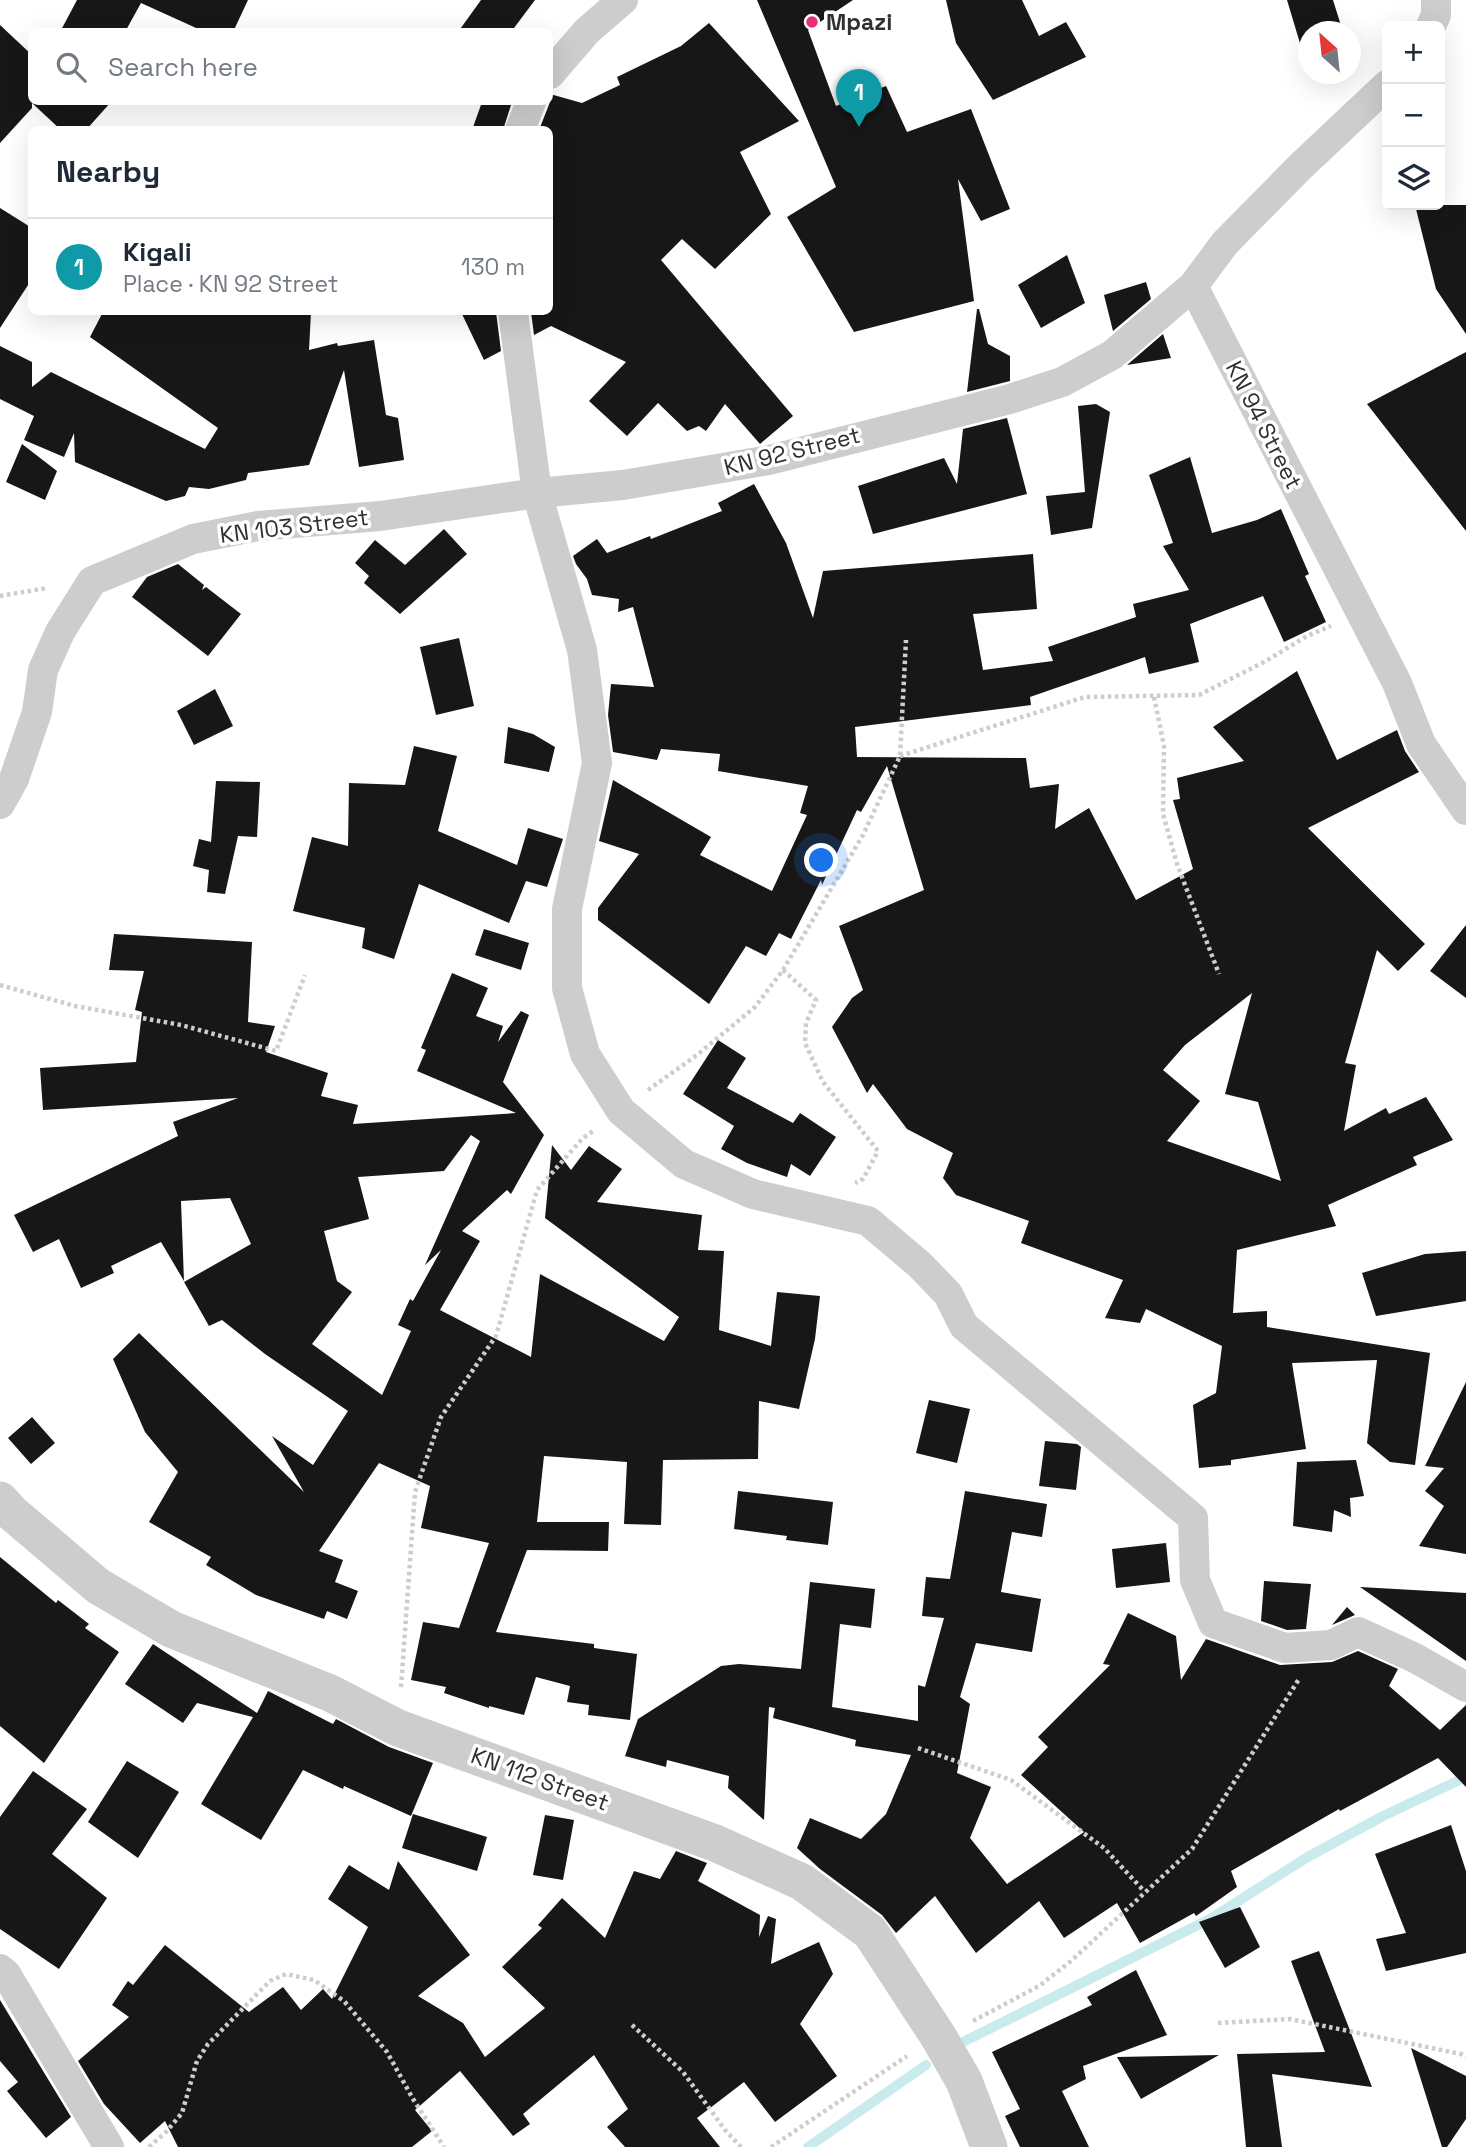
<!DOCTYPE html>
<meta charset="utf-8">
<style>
body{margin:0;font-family:"Space Grotesk",sans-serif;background:#f2f2f3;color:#1f2937}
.controls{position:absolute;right:21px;top:21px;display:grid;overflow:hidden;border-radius:10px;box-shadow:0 7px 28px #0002}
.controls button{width:63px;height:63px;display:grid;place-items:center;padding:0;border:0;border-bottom:2px solid #e0e1e3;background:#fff;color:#1f2937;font:35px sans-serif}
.compass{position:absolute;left:1298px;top:21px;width:63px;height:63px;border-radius:50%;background:#fff;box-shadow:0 7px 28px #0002;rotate:333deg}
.you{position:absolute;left:822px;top:861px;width:24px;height:24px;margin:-18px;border:5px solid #fff;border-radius:50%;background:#1a73e8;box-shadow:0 0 0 10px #1a73e833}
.badge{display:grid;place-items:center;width:46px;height:46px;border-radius:50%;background:#111827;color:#fff;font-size:23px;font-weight:700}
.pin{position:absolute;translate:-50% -58px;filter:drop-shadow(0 2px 4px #0008)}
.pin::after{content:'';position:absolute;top:37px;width:24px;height:21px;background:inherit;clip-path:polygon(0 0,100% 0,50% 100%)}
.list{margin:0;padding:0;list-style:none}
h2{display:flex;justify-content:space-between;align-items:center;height:91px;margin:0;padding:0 28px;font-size:30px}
h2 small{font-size:23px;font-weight:400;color:#747a83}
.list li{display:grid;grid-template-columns:46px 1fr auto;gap:21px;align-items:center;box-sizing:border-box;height:98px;padding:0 28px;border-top:2px solid #e0e1e3}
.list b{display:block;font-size:26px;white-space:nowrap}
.list p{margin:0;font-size:23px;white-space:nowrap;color:#747a83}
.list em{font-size:23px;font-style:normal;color:#747a83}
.icon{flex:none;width:38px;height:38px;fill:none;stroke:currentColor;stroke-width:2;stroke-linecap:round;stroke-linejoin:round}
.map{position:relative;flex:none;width:1466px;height:2147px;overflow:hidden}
.search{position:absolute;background:#fff;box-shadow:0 7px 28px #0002;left:28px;top:28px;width:525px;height:77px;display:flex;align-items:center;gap:18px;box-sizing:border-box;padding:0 24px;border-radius:10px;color:#747a83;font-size:26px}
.panel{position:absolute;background:#fff;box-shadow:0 7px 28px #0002;left:28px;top:126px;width:525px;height:189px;border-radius:10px}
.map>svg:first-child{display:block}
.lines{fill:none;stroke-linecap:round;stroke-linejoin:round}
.stream{stroke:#caebed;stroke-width:10}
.building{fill:#171717;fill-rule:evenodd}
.path{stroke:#cdcdcd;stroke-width:4.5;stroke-dasharray:3.5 3.5;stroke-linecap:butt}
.minor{stroke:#cdcdcd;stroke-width:30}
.tertiary{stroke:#cdcdcd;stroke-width:37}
.poi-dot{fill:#e8307a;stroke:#fff;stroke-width:2.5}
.labels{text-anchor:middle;stroke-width:7;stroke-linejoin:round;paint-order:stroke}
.poi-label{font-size:23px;font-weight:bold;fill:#303030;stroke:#fff;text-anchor:start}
.street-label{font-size:23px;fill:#303030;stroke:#fff}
</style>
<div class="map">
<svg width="1466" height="2147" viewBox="0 0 1466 2147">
<rect width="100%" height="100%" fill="#fff"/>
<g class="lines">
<!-- stream -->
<path class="stream" d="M 965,2041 L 1210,1919 L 1306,1858 L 1383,1816 L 1466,1777
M 808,2147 L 926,2065"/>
</g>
<!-- building -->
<path class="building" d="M 77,0 L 248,0 L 233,32 L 205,32 L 141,3 L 125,32 L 60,32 Z
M 481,0 L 535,0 L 511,32 L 458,32 Z
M 757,0 L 853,0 L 808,30 L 836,106 L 886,86 L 907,132 L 971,109 L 1010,209 L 981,221 L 958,179 L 974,301 L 854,332 L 787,217 L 836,187 Z
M 946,0 L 1022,0 L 1039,36 L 1066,22 L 1086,57 L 993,100 L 956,43 Z
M 1287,0 L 1333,0 L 1343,32 L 1308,32 L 1308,70 Z
M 709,23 L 799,121 L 740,152 L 771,214 L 715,269 L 682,239 L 661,260 L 793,416 L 760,444 L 725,404 L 706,431 L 699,426 L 687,431 L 658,403 L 627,436 L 589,401 L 626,362 L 551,326 L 534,335 L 531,312 L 550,312 L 550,130 L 539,130 L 550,102 L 550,94 L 582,103 L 620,85 L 617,77 L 681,46 Z
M 0,25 L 32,55 L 32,102 L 111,102 L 86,130 L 61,130 L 32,103 L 32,108 L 0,143 Z
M 482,102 L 512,102 L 503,130 L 472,130 Z
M 1415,205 L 1466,205 L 1466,334 L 1436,289 Z
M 0,208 L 32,228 L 32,279 L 0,328 Z
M 1067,255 L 1085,303 L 1041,328 L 1018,285 Z
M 1146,282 L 1151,299 L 1113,331 L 1104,295 Z
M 977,309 L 979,309 L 988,344 L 1010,356 L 1010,381 L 967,392 Z
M 103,312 L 311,312 L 309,350 L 337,343 L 338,346 L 374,340 L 386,415 L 398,418 L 404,460 L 359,467 L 344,370 L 309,465 L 248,473 L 246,480 L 209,489 L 189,487 L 185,496 L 166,501 L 75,462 L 74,433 L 64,457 L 24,440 L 34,416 L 0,399 L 0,346 L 32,362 L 32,387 L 51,372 L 205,449 L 218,428 L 90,337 Z
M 461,312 L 496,312 L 501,351 L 484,360 Z
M 1163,334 L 1171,358 L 1127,365 Z
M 1466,352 L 1466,531 L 1367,404 Z
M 1096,404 L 1110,412 L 1092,528 L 1051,535 L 1046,496 L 1085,492 L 1078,406 Z
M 1007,418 L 1027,494 L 873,534 L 858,486 L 944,458 L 957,484 L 963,429 Z
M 22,444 L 57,471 L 45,500 L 6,482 Z
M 1190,457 L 1212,533 L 1257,520 L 1281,509 L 1309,574 L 1305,576 L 1326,622 L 1284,642 L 1263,596 L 1190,624 L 1199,662 L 1149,674 L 1145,657 L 1030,697 L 1031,705 L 855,727 L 857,757 L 1026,758 L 1030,788 L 1059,784 L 1055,829 L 1089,808 L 1136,900 L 1193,869 L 1173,800 L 1180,799 L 1177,778 L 1244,761 L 1213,727 L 1297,671 L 1337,760 L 1397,730 L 1405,751 L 1419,772 L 1308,828 L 1425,944 L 1398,971 L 1377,950 L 1345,1063 L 1356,1065 L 1344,1131 L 1386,1108 L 1389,1114 L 1426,1097 L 1453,1140 L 1413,1157 L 1417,1165 L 1328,1205 L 1336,1226 L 1237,1250 L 1233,1313 L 1267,1311 L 1267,1327 L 1430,1353 L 1415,1465 L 1390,1462 L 1367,1443 L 1377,1360 L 1292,1363 L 1306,1449 L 1231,1460 L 1231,1465 L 1199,1468 L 1193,1405 L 1216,1393 L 1222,1346 L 1146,1309 L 1140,1323 L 1105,1318 L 1123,1280 L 1021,1243 L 1029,1221 L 956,1195 L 943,1178 L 953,1153 L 907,1129 L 873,1084 L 867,1093 L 832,1027 L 852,998 L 863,990 L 839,926 L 924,890 L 887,766 L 861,812 L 857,810 L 822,885 L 821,880 L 791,939 L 779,933 L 766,956 L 746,946 L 709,1004 L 598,920 L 598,908 L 639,854 L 599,841 L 613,780 L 711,837 L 700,855 L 772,891 L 807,815 L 800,813 L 808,786 L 718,771 L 720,754 L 661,749 L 657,760 L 613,752 L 608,715 L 611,684 L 654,687 L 633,607 L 618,612 L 619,599 L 592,595 L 587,579 L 576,564 L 573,556 L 597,539 L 607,553 L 650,536 L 651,539 L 722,511 L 718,503 L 754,484 L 786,543 L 813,618 L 823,571 L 1033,554 L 1037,609 L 973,614 L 983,670 L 1053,661 L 1048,647 L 1136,617 L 1133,604 L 1189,590 L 1163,546 L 1173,543 L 1149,475 ZM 1252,993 L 1225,1094 L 1258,1102 L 1281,1181 L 1167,1141 L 1200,1101 L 1163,1070 L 1185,1045 Z
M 444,529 L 467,554 L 400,614 L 364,583 L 369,576 L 355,563 L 375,540 L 405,565 Z
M 178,564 L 204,585 L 202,590 L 206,587 L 241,614 L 208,656 L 132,597 L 147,577 Z
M 459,638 L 474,706 L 436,715 L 420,647 Z
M 215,689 L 233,726 L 194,745 L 177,711 Z
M 508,727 L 533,734 L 555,747 L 549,772 L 504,763 Z
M 414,746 L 457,756 L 438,831 L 517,865 L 528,828 L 563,839 L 547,887 L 526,881 L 509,923 L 419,884 L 394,959 L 362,948 L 365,928 L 293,911 L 312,837 L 348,846 L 349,783 L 405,785 Z
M 216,781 L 260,782 L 257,837 L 238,836 L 225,894 L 207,892 L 209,870 L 193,866 L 199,839 L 211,842 Z
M 1466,925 L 1466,998 L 1430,971 Z
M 484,929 L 529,943 L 521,970 L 475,955 Z
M 114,934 L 252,942 L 248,1022 L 275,1026 L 266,1052 L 328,1073 L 321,1096 L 358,1105 L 353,1124 L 516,1113 L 417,1071 L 426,1050 L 421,1048 L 452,973 L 488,988 L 476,1016 L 503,1026 L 498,1042 L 521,1011 L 529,1015 L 503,1082 L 544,1135 L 511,1194 L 507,1190 L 462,1231 L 480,1241 L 440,1310 L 531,1357 L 540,1274 L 664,1341 L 679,1317 L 545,1218 L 552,1145 L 571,1170 L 589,1146 L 622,1169 L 597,1202 L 702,1215 L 698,1250 L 724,1251 L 719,1330 L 771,1346 L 777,1292 L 820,1296 L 815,1339 L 799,1409 L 759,1401 L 758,1459 L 663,1460 L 661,1525 L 624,1524 L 627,1462 L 544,1456 L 537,1522 L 609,1522 L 608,1551 L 527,1550 L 496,1632 L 594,1644 L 594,1648 L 637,1654 L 630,1720 L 588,1715 L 589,1705 L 567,1702 L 570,1686 L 536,1677 L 524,1715 L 489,1706 L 489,1708 L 444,1693 L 446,1687 L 411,1680 L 423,1622 L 459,1628 L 489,1543 L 421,1528 L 430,1486 L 379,1463 L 319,1551 L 343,1560 L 335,1582 L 358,1591 L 347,1619 L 327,1611 L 324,1619 L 256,1595 L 206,1565 L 211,1557 L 149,1522 L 178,1472 L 145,1432 L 113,1359 L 139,1333 L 304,1492 L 272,1436 L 313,1465 L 348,1411 L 265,1354 L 222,1320 L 209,1326 L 184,1282 L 251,1244 L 230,1198 L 181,1201 L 184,1281 L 161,1242 L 111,1266 L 114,1273 L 81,1288 L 59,1239 L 33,1252 L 14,1215 L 178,1136 L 173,1122 L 238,1098 L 43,1110 L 40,1068 L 136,1062 L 142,1012 L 135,1010 L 144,971 L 109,970 ZM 471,1135 L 480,1141 L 425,1265 L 441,1250 L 413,1301 L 410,1299 L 398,1325 L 411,1331 L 382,1395 L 312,1344 L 352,1292 L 337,1281 L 324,1231 L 369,1219 L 358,1177 L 444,1171 Z
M 718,1040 L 746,1058 L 727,1088 L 793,1123 L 800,1113 L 836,1137 L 810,1176 L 791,1164 L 787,1177 L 747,1163 L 721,1149 L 734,1126 L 683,1094 Z
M 1466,1251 L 1466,1301 L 1376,1316 L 1362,1273 L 1425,1254 Z
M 1466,1382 L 1466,1554 L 1419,1546 L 1444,1506 L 1425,1491 L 1444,1468 L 1425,1466 Z
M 929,1400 L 970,1409 L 957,1463 L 916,1453 Z
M 32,1417 L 55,1443 L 31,1464 L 8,1438 Z
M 1045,1441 L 1077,1444 L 1081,1447 L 1076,1490 L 1039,1486 Z
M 1356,1460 L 1364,1496 L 1350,1498 L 1351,1517 L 1334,1510 L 1332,1532 L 1293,1526 L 1297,1462 Z
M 738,1491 L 833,1502 L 828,1545 L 786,1540 L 787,1536 L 734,1529 Z
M 965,1491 L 1047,1504 L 1042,1537 L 1012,1532 L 1001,1592 L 1041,1599 L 1032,1652 L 976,1643 L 960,1697 L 970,1704 L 957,1773 L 991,1787 L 970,1838 L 1007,1884 L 1084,1832 L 1021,1775 L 1048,1747 L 1038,1737 L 1110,1665 L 1103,1664 L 1128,1613 L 1176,1636 L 1181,1680 L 1206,1639 L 1280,1665 L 1332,1662 L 1358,1651 L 1398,1669 L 1389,1686 L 1440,1730 L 1466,1705 L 1466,1787 L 1438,1758 L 1340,1811 L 1339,1809 L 1231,1871 L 1237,1887 L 1196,1916 L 1194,1913 L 1140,1943 L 1117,1903 L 1064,1938 L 1039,1901 L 976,1953 L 935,1896 L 896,1933 L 882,1915 L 820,1869 L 797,1848 L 810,1818 L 861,1839 L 886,1814 L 911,1755 L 855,1746 L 856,1740 L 773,1718 L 775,1708 L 769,1707 L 764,1820 L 728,1788 L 729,1776 L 667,1760 L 666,1767 L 625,1756 L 638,1719 L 721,1666 L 739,1664 L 801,1669 L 810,1582 L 875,1589 L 871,1628 L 840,1624 L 832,1707 L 918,1721 L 918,1685 L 925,1687 L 944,1618 L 922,1616 L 926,1577 L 950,1579 Z
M 1166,1543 L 1170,1582 L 1116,1588 L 1112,1549 Z
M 0,1557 L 56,1603 L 58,1600 L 89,1624 L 85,1628 L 119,1652 L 44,1763 L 0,1726 Z
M 1264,1581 L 1311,1584 L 1306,1629 L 1287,1630 L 1261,1621 Z
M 1360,1587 L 1466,1593 L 1466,1661 Z
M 1347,1607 L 1355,1615 L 1332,1625 Z
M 153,1644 L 257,1713 L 268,1691 L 333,1724 L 336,1719 L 389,1747 L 433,1763 L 411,1816 L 344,1786 L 343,1789 L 303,1770 L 261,1840 L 201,1804 L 253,1717 L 197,1703 L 183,1723 L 125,1684 Z
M 127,1761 L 179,1792 L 138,1858 L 88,1822 Z
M 33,1771 L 87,1809 L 52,1854 L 107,1898 L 59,1969 L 0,1929 L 0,1817 Z
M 413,1814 L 487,1837 L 477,1871 L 402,1848 Z
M 545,1815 L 574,1820 L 563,1880 L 533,1875 Z
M 1451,1825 L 1466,1871 L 1466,1953 L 1386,1971 L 1376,1939 L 1406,1933 L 1375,1854 Z
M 676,1851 L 707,1863 L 698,1881 L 760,1915 L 759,1937 L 768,1916 L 776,1919 L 771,1964 L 819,1942 L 833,1974 L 800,2024 L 837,2076 L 775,2122 L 744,2082 L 697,2118 L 720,2147 L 625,2147 L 607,2127 L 628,2109 L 594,2055 L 523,2114 L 530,2124 L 513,2136 L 460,2071 L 415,2110 L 432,2131 L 412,2147 L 178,2147 L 165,2121 L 140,2143 L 104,2104 L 78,2061 L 129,2017 L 112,2005 L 128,1981 L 133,1985 L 165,1945 L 249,2012 L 283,1987 L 301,2010 L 323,1989 L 332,1999 L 368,1927 L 328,1899 L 349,1865 L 389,1890 L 398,1861 L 470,1955 L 418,1996 L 463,2023 L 485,2057 L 545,2008 L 502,1967 L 542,1928 L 538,1925 L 562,1898 L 605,1938 L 634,1871 L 660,1879 Z
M 1240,1907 L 1260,1947 L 1225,1968 L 1199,1922 Z
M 1319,1951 L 1372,2087 L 1272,2074 L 1282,2147 L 1246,2147 L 1237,2054 L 1325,2052 L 1291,1961 Z
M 1136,1970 L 1167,2035 L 1083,2066 L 1086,2079 L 1062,2091 L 1089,2147 L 1020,2147 L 1005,2116 L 1020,2109 L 992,2052 L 1092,2005 L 1087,1997 Z
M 0,2000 L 71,2117 L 46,2138 L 7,2091 L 18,2082 L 0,2061 Z
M 1411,2048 L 1466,2076 L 1466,2119 L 1447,2147 L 1442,2147 Z
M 1219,2055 L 1141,2099 L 1117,2057 Z"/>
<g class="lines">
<!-- path -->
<path class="path" d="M 0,596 L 47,588
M 1154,697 L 1164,746 L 1163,814 L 1177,864 L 1219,974
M 900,756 L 1085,697 L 1199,695 L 1266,661 L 1307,636 L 1331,626
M 783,970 L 816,1000 L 806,1023 L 805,1043 L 823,1082 L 878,1151 L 863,1179 L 855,1183
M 0,985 L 75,1006 L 181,1025 L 276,1051 L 305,975
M 648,1090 L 697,1055 L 755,1007 L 783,970 L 863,835 L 900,756 L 906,640
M 401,1687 L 415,1492 L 441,1417 L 496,1336 L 537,1190 L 582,1139 L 593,1131
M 918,1748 L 1011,1780 L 1104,1848 L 1144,1891
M 973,2021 L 1039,1986 L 1071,1961 L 1192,1849 L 1299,1679
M 1218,2023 L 1290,2019 L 1461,2054 L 1466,2057
M 632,2025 L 683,2072 L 725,2130 L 741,2147
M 149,2147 L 166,2132 L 182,2113 L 197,2061 L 208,2044 L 270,1981 L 286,1974 L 314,1980 L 344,2001 L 387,2052 L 413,2099 L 444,2147
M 771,2147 L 907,2056"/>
<!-- minor -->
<path class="minor" d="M 1431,26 L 1436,15 L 1436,0
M 550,74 L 587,31 L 623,0
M 520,130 L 531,102
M 1193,286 L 1397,683 L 1421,744 L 1466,810
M 513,312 L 537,493 L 623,485 L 769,460 L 1010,399 L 1062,382 L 1112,355 L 1193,286 L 1225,243 L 1301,166 L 1387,85
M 0,804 L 14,779 L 37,712 L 43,670 L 60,632 L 92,581 L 193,539 L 258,526 L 380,516 L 537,493 L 582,650 L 597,763 L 567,909 L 567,988 L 585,1054 L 621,1111 L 684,1164 L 753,1194 L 868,1221 L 920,1265 L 948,1294 L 964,1326 L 1193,1518 L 1195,1580 L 1213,1623 L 1285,1648 L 1331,1645 L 1358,1632 L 1415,1658 L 1466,1687
M 0,1969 L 6,1974 L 109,2147"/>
<!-- tertiary -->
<path class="tertiary" d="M 0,1500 L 12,1513 L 98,1586 L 171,1629 L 330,1693 L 398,1728 L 715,1843 L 802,1882 L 870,1932 L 938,2036 L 964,2081 L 989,2147"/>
</g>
<!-- markers -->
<circle class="poi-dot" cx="812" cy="22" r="7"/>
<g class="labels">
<!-- poi labels -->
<g class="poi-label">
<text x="826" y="30">Mpazi</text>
</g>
<!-- street labels -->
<g class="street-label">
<text transform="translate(1264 425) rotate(63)" y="8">KN 94 Street</text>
<text transform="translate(792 451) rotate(-14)" y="8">KN 92 Street</text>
<text transform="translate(294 526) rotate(-7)" y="8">KN 103 Street</text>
<text transform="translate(540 1779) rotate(20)" y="8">KN 112 Street</text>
</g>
</g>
</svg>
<div class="controls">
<button>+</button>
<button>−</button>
<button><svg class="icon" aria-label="layers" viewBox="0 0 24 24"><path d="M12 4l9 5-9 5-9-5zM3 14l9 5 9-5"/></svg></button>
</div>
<svg class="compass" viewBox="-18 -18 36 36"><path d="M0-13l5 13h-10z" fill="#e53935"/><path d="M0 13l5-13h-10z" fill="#747a83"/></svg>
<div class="you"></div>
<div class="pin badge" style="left:859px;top:127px;background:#0f9aa8">1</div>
<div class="search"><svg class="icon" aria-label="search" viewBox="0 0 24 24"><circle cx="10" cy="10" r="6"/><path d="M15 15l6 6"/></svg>Search here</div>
<section class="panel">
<h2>Nearby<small></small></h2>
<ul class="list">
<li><span class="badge" style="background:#0f9aa8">1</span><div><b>Kigali</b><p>Place · KN 92 Street</p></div><em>130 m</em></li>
</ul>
</section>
</div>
